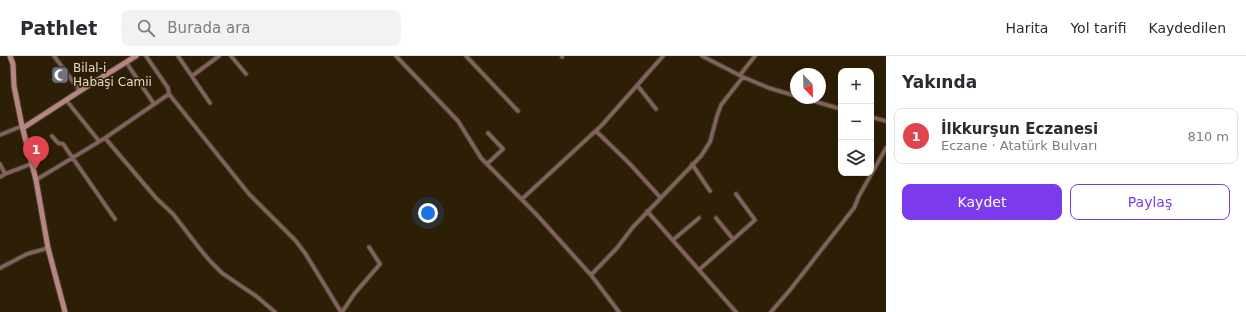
<!DOCTYPE html>
<html lang="tr">
<meta charset="utf-8">
<style>
body{margin:0;font-family:"DejaVu Sans",sans-serif;background:#f2f2f3;color:#2b2b33}
.controls{position:absolute;right:12px;top:12px;display:grid;overflow:hidden;border-radius:8px;box-shadow:0 2px 10px #0003}
.controls button{width:36px;height:36px;display:grid;place-items:center;padding:0;border:0;border-bottom:1px solid #e1e1e2;background:#fff;color:#2b2b33;font:20px sans-serif}
.compass{position:absolute;left:790px;top:12px;width:36px;height:36px;border-radius:50%;background:#fff;box-shadow:0 2px 10px #0003;rotate:157deg}
.you{position:absolute;left:428px;top:157px;width:14px;height:14px;margin:-10px;border:3px solid #fff;border-radius:50%;background:#1a73e8;box-shadow:0 0 0 6px #1a73e833}
.badge{display:grid;place-items:center;width:26px;height:26px;border-radius:50%;background:#7c3aed;color:#fff;font-size:13px;font-weight:700}
.pin{position:absolute;translate:-50% -33px;filter:drop-shadow(0 1px 2px #0008)}
.pin::after{content:'';position:absolute;top:21px;width:14px;height:12px;background:inherit;clip-path:polygon(0 0,100% 0,50% 100%)}
.list{margin:0;padding:0;list-style:none}
h2{display:flex;justify-content:space-between;align-items:center;height:52px;margin:0;padding:0 16px;font-size:17px}
h2 small{font-size:13px;font-weight:400;color:#7c7c81}
.list li{display:grid;grid-template-columns:26px 1fr auto;gap:12px;align-items:center;box-sizing:border-box;height:56px;margin:0 8px 8px;padding:0 8px;border:1px solid #e1e1e2;border-radius:8px}
.list b{display:block;font-size:15px;white-space:nowrap}
.list p{margin:0;font-size:13px;white-space:nowrap;color:#7c7c81}
.list em{font-size:13px;font-style:normal;color:#7c7c81}
.actions{display:flex;gap:8px;padding:12px 16px}
.actions a{flex:1;padding:9px 0;border:1px solid #7c3aed;border-radius:8px;text-align:center;font-size:14px;color:#7c3aed}
.actions .main{background:#7c3aed;color:#fff}
.icon{flex:none;width:22px;height:22px;fill:none;stroke:currentColor;stroke-width:2;stroke-linecap:round;stroke-linejoin:round}
.map{position:relative;flex:none;width:886px;height:256px;overflow:hidden}
header{display:flex;align-items:center;gap:24px;box-sizing:border-box;height:56px;padding:0 20px;background:#fff;border-bottom:1px solid #e1e1e2}
header strong{font-size:19px}
nav{display:flex;gap:22px;margin-inline-start:auto;font-size:14px}
.search{width:280px;height:36px;background:#f2f2f3;display:flex;align-items:center;gap:10px;box-sizing:border-box;padding:0 14px;border-radius:8px;color:#7c7c81;font-size:15px}
main{display:flex}
aside{flex:1;background:#fff}
.map>svg:first-child{display:block}
.lines{fill:none;stroke-linecap:round;stroke-linejoin:round}
.street-casing{stroke:#4a3d25;stroke-width:5.5}
.secondary-casing{stroke:#4a3d25;stroke-width:7}
.street{stroke:#806261;stroke-width:3.5}
.secondary{stroke:#b68685;stroke-width:5}
.labels{text-anchor:middle;stroke-width:3;stroke-linejoin:round;paint-order:stroke}
.poi-label{font-size:12px;fill:#e3dacb;stroke:#2d1f05;text-anchor:start}
</style>
<header>
<strong>Pathlet</strong>
<div class="search"><svg class="icon" aria-label="search" viewBox="0 0 24 24"><circle cx="10" cy="10" r="6"/><path d="M15 15l6 6"/></svg>Burada ara</div>
<nav><a>Harita</a><a>Yol tarifi</a><a>Kaydedilen</a></nav>
</header>
<main>
<div class="map">
<svg width="886" height="256" viewBox="0 0 886 256">
<rect width="100%" height="100%" fill="#2d1f05"/>
<g class="lines">
<defs>
<path id="street" d="M 54,0 L 80,35
M 146,0 L 168,32 L 169,38 L 249,138 L 295,184 L 305,197 L 341,256
M 178,0 L 210,47
M 231,0 L 246,18
M 396,0 L 458,65 L 481,102 L 536,158 L 591,219 L 619,256
M 466,0 L 518,55
M 702,0 L 743,21 L 769,32 L 796,40
M 562,1 L 562,0
M 126,6 L 154,48
M 740,19 L 755,0
M 192,20 L 219,0
M 637,29 L 656,53
M 803,42 L 841,53
M 66,44 L 99,85
M 871,61 L 886,65
M 596,75 L 630,108 L 660,141
M 0,79 L 22,70
M 52,80 L 58,87 L 63,88 L 115,163
M 105,82 L 156,142 L 173,158 L 200,193 L 210,205 L 222,217 L 256,240 L 275,256
M 0,108 L 5,118
M 487,108 L 503,93 L 488,77
M 692,108 L 710,135
M 0,121 L 5,118 L 31,108
M 36,124 L 105,82 L 169,38
M 522,143 L 602,69 L 663,0
M 647,155 L 736,256
M 716,162 L 733,183
M 673,184 L 699,162
M 0,212 L 27,198 L 48,192
M 700,213 L 755,164 L 736,138
M 591,219 L 617,192 L 633,171 L 701,100 L 710,86 L 717,60 L 721,49 L 743,21
M 342,256 L 355,237 L 380,208 L 369,191
M 771,256 L 790,234 L 854,152 L 859,140 L 886,92"/>
<path id="secondary" d="M 10,0 L 13,8 L 14,30 L 22,70 L 36,124 L 48,192 L 65,256
M 23,72 L 80,35 L 136,0"/>
</defs>
<!-- street casing -->
<use href="#street" class="street-casing"/>
<!-- secondary casing -->
<use href="#secondary" class="secondary-casing"/>
<!-- street -->
<use href="#street" class="street"/>
<!-- secondary -->
<use href="#secondary" class="secondary"/>
</g>
<!-- icons -->
<defs>
<symbol id="mosque-square" viewBox="-11 -11 22 22"><rect x="-9" y="-9" width="18" height="18" rx="4" fill="#6b7280" stroke="#2d1f05"/><path d="M3.5-4.9A6 6 0 1 0 3.5 4.9A5 5 0 1 1 3.5-4.9Z" fill="#fff"/></symbol>
</defs>
<g fill-rule="evenodd">
<use href="#mosque-square" x="50" y="9" width="20" height="20"/>
</g>
<g class="labels">
<!-- poi labels -->
<g class="poi-label">
<text x="73" y="16">Bilal-i<tspan x="73" dy="14">Habaşi Camii</tspan></text>
</g>
</g>
</svg>
<div class="controls">
<button>+</button>
<button>−</button>
<button><svg class="icon" aria-label="layers" viewBox="0 0 24 24"><path d="M12 4l9 5-9 5-9-5zM3 14l9 5 9-5"/></svg></button>
</div>
<svg class="compass" viewBox="-18 -18 36 36"><path d="M0-13l5 13h-10z" fill="#e53935"/><path d="M0 13l5-13h-10z" fill="#7c7c81"/></svg>
<div class="you"></div>
<div class="pin badge" style="left:36px;top:113px;background:#e0444e">1</div>
</div>
<aside>
<h2>Yakında<small></small></h2>
<ul class="list">
<li><span class="badge" style="background:#e0444e">1</span><div><b>İlkkurşun Eczanesi</b><p>Eczane · Atatürk Bulvarı</p></div><em>810 m</em></li>
</ul>
<div class="actions"><a class="main">Kaydet</a><a>Paylaş</a></div>
</aside>
</main>
